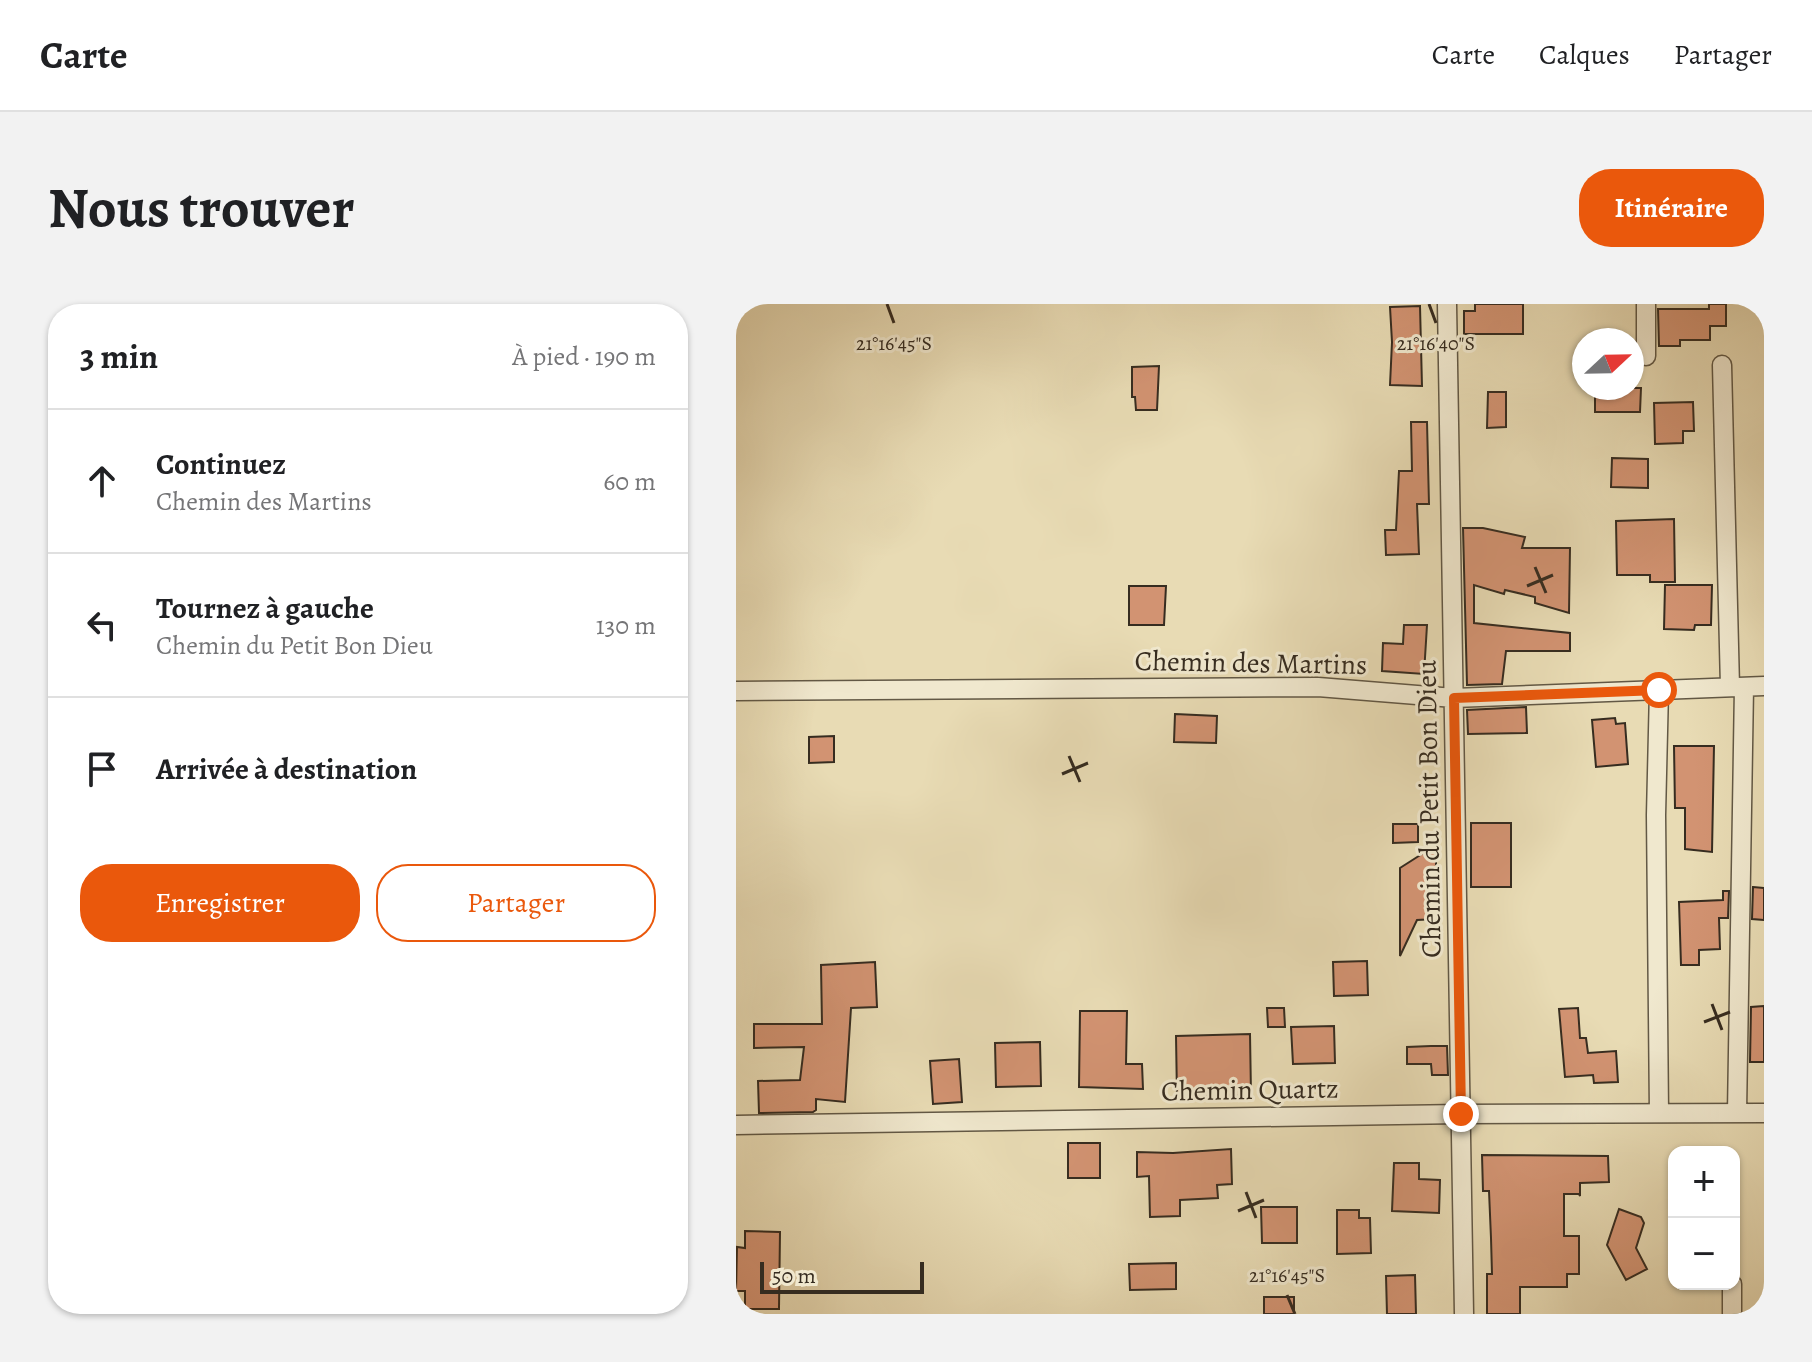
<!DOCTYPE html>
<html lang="fr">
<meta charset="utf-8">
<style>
body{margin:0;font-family:Alegreya,serif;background:#f2f2f2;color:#202124}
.controls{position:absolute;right:24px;bottom:24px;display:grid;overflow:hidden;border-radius:16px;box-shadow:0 2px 6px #0004}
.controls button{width:72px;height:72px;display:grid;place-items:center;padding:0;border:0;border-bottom:2px solid #e0e0e0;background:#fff;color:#202124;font:40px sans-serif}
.compass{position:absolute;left:836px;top:24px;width:72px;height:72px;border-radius:50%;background:#fff;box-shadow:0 2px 6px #0004;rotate:68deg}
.scale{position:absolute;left:24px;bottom:20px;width:164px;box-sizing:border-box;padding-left:8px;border:4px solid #362c20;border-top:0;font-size:22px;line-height:28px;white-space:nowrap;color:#362c20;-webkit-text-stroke:6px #f0e8ce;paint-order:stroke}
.stop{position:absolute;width:24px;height:24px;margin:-18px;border:6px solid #ea580c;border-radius:50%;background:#fff}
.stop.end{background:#ea580c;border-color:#fff;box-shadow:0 2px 8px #0008}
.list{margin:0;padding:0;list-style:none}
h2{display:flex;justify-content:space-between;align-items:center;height:104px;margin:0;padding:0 32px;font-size:34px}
h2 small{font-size:26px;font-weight:400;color:#757577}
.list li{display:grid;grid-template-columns:52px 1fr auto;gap:24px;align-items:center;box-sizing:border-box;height:144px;padding:0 32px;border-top:2px solid #e0e0e0}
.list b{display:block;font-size:30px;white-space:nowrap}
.list p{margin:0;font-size:26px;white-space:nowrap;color:#757577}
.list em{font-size:26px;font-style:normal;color:#757577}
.actions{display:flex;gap:16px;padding:24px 32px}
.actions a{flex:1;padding:18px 0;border:2px solid #ea580c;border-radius:32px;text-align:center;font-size:28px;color:#ea580c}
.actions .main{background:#ea580c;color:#fff}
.icon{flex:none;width:44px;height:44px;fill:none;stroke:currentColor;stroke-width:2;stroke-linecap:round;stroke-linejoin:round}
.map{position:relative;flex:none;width:1028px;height:1010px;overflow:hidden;border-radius:32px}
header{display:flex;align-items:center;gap:48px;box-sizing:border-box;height:112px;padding:0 40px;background:#fff;border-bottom:2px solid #e0e0e0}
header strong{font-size:38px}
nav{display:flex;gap:44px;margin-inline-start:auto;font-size:28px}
.intro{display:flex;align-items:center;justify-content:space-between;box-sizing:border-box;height:192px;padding:0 48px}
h1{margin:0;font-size:56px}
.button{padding:20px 36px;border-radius:32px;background:#ea580c;color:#fff;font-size:28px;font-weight:700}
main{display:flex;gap:48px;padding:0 48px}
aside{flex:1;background:#fff;border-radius:32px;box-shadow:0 2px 6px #0004}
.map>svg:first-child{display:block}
.building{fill:#d29372;stroke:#362c20;stroke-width:2}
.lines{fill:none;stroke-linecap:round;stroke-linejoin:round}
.street-casing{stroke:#625845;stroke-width:21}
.street{stroke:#f0e8ce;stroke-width:18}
.route{stroke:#ea580c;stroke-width:10}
.ticks{fill:none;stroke:#362c20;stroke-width:3}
.labels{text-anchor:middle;stroke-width:6;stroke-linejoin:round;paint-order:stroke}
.street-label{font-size:28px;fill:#362c20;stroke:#f0e8ce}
.ticks-label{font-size:20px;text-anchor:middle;fill:#362c20;stroke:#f0e8ce;stroke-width:6;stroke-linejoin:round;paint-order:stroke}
</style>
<header>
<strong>Carte</strong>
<nav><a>Carte</a><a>Calques</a><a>Partager</a></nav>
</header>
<div class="intro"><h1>Nous trouver</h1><a class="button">Itinéraire</a></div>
<main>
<aside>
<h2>3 min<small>À pied · 190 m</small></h2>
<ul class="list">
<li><svg class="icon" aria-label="ahead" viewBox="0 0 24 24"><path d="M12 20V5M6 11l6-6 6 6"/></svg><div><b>Continuez</b><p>Chemin des Martins</p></div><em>60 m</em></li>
<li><svg class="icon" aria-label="left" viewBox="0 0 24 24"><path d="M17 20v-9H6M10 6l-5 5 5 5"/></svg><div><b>Tournez à gauche</b><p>Chemin du Petit Bon Dieu</p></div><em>130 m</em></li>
<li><svg class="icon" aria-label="arrive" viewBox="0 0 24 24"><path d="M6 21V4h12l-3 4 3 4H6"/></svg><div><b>Arrivée à destination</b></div></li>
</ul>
<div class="actions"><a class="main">Enregistrer</a><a>Partager</a></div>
</aside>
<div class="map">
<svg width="1028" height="1010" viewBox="0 0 1028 1010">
<rect width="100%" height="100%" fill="#e8dbb4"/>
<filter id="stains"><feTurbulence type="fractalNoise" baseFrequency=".0025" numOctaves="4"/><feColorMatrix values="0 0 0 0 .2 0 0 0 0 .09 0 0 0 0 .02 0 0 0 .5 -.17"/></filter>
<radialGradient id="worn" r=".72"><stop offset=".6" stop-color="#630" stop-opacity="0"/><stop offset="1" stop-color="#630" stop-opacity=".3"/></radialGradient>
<!-- building -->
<path class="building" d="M 739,0 L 787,0 L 787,30 L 728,30 L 728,7 L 739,7 Z
M 973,0 L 990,0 L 990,22 L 974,22 L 974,36 L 944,36 L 944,42 L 923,42 L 922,5 L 973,5 Z
M 684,2 L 686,82 L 654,81 L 656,38 L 654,3 Z
M 423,62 L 421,106 L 400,106 L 399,93 L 396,93 L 396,63 Z
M 859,84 L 905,84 L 904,108 L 859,108 Z
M 752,88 L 770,88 L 770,123 L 751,124 Z
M 957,98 L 958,127 L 947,127 L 947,139 L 919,140 L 918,99 Z
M 675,118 L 691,118 L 693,200 L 681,200 L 683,250 L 650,251 L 649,226 L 660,226 L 663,167 L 676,167 Z
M 876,154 L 912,155 L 912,184 L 875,183 Z
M 938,215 L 939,278 L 914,278 L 914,271 L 881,271 L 880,217 Z
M 727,224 L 747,224 L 789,233 L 786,244 L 834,244 L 833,309 L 799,299 L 799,293 L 769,286 L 768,290 L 738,281 L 738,319 L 834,329 L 834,347 L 770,347 L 766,380 L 731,381 Z
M 929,281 L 976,281 L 975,321 L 959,321 L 958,326 L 928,325 Z
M 393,282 L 430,282 L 428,321 L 393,321 Z
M 668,321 L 691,321 L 688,370 L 646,367 L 647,339 L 667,340 Z
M 790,403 L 791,429 L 732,430 L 731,406 Z
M 439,410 L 481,412 L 480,439 L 438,438 Z
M 879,414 L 880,420 L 889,419 L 892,460 L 860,463 L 856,416 Z
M 98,432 L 98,458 L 73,459 L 73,433 Z
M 938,442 L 978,442 L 976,548 L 949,545 L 949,504 L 939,504 Z
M 735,519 L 775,519 L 775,583 L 735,583 Z
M 657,520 L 682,520 L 682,538 L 657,539 Z
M 700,541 L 700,615 L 681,616 L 664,652 L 664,564 Z
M 1017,583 L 1028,584 L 1028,616 L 1016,615 Z
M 987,587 L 993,587 L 992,614 L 983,614 L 984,645 L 963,646 L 963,661 L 945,661 L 943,598 L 987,596 Z
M 631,657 L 632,691 L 598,692 L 597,658 Z
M 139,658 L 141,703 L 115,704 L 109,798 L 80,795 L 80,806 L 77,808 L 23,809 L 22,777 L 64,776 L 68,743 L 18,744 L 18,720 L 86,720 L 85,661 Z
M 1028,702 L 1028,758 L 1014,758 L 1015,703 Z
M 531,704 L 548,704 L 549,723 L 532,723 Z
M 842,704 L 844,734 L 850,734 L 852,749 L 880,747 L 882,778 L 858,779 L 857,771 L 829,773 L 823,705 Z
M 344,707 L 391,707 L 390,760 L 406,760 L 407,785 L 343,783 Z
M 598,722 L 599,759 L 557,760 L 555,723 Z
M 514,730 L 515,791 L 441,793 L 440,732 Z
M 304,738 L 305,782 L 260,783 L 259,739 Z
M 695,742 L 711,742 L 712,771 L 696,771 L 695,760 L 671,760 L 671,743 Z
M 223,755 L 226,798 L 197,800 L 194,757 Z
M 332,839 L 364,839 L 364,874 L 332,874 Z
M 495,845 L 496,880 L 481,881 L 482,894 L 444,896 L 444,912 L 414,913 L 413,872 L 401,873 L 401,848 L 437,849 Z
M 746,851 L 872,852 L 873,878 L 844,879 L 844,892 L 843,890 L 828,890 L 828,932 L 843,932 L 843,970 L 831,970 L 831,983 L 784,983 L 784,1010 L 751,1010 L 751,970 L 756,970 L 755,934 L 753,887 L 747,887 Z
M 658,859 L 683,859 L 683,875 L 704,876 L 703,909 L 656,907 Z
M 525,903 L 561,903 L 561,939 L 526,939 Z
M 883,905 L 905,913 L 908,919 L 900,944 L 911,965 L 890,976 L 871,941 Z
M 601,906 L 623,906 L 623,914 L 634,914 L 635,949 L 601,950 Z
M 9,927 L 44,928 L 43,1005 L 9,1005 L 9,987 L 0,987 L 1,943 L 9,944 Z
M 440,959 L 440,985 L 394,986 L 393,960 Z
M 679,971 L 680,1010 L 651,1010 L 650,972 Z
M 528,993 L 558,993 L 558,1010 L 528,1010 Z"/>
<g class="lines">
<defs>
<path id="street" d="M 711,0 L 728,1010
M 910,52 L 910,0
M 986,61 L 994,383
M 0,387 L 582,383 L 718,394 L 1028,382
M 923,809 L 920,511 L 923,386
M 1001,809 L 1008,383
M 0,821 L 725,810 L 1028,809
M 996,980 L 996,1010"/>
</defs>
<!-- street casing -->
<use href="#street" class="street-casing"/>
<!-- street -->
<use href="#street" class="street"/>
</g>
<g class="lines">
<!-- route -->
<path class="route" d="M 725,810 L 718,394 L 923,386"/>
</g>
<!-- ticks -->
<path class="ticks" d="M 151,0 L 158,19M 693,0 L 700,19M 799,263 L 810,289M 791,282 L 817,271M 333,452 L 344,478M 326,470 L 352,459M 976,700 L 986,726M 968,718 L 994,708M 510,888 L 520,914M 502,907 L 528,896M 551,991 L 559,1010"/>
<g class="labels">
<!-- street labels -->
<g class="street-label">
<text transform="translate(515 358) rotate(1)" y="10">Chemin des Martins</text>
<text transform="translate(692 505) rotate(-91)" y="10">Chemin du Petit Bon Dieu</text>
<text transform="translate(514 785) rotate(-1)" y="10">Chemin Quartz</text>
</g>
</g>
<g class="ticks-label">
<text x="158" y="46">21°16'45"S</text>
<text x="700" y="46">21°16'40"S</text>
<text x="551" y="978">21°16'45"S</text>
</g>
<rect width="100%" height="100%" filter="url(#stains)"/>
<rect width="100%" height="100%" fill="url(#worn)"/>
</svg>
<div class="controls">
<button>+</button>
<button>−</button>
</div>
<svg class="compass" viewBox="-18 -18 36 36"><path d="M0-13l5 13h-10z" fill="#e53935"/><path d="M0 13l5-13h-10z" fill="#757577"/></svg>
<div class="scale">50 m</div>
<div class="stop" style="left:923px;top:386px"></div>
<div class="stop end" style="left:725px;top:810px"></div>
</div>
</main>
